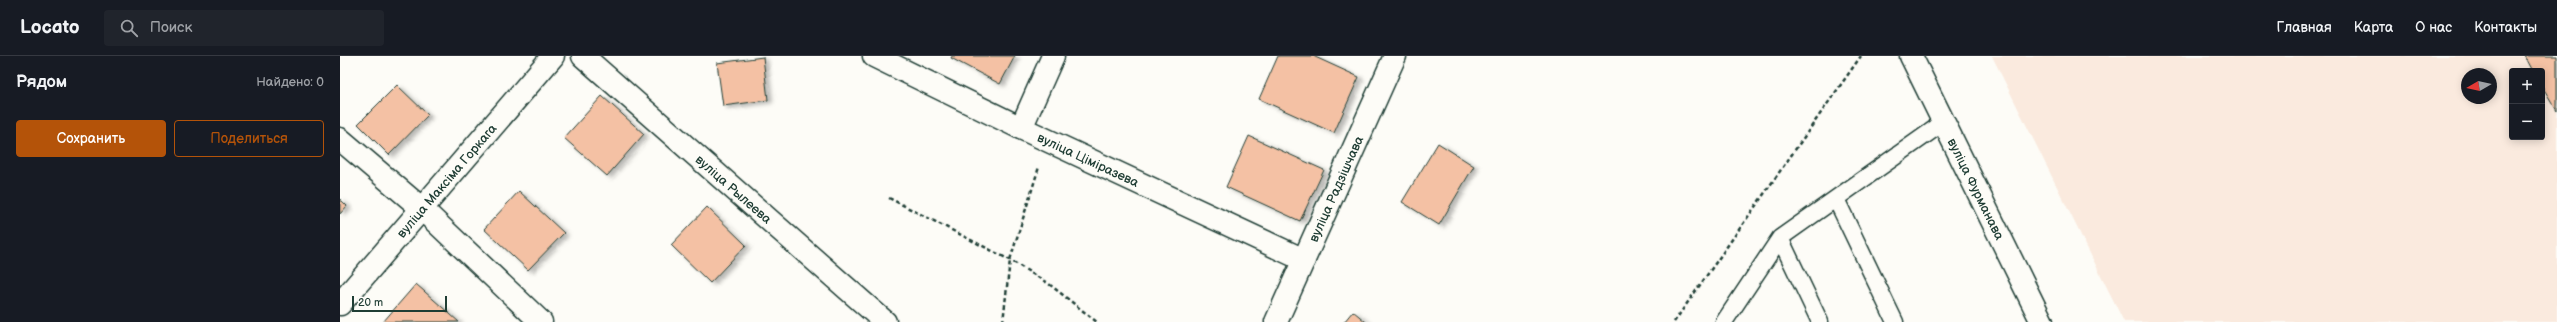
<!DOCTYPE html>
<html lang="ru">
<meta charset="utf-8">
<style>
body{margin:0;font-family:"Balsamiq Sans",sans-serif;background:#20242c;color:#f1f3f6}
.controls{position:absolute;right:12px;top:12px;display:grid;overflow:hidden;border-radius:4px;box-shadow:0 2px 10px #0003}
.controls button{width:36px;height:36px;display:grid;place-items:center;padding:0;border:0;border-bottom:1px solid #363941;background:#171b24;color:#f1f3f6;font:20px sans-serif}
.compass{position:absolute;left:2121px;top:12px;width:36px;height:36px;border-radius:50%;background:#171b24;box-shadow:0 2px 10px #0003;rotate:261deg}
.scale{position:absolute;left:12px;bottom:10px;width:95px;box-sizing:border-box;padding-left:4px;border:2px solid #1f3d34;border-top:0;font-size:11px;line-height:14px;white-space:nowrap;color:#1f3d34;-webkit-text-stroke:3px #fdfcf7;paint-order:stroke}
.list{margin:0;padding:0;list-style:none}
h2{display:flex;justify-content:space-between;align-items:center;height:52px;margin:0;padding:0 16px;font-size:17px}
h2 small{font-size:13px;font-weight:400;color:#9ea1a6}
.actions{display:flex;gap:8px;padding:12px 16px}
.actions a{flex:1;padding:9px 0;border:1px solid #b45309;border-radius:4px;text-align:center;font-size:14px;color:#b45309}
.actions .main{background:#b45309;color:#fff}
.icon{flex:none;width:22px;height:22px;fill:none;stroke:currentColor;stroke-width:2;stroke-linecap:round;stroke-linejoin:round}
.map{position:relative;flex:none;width:2217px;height:266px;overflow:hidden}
header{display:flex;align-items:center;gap:24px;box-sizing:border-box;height:56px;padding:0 20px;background:#171b24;border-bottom:1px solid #363941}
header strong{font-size:19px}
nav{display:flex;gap:22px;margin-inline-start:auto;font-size:14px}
.search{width:280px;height:36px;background:#20242c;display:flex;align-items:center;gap:10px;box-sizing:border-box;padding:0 14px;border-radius:4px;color:#9ea1a6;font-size:15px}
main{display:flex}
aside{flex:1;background:#171b24}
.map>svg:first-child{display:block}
.built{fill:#faeade;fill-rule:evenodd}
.building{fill:#f4c1a4;stroke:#1f3d34;filter:url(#shadow)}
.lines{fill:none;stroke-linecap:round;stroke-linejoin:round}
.lane-casing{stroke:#1f3d34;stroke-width:19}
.street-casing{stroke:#1f3d34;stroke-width:25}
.secondary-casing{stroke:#1f3d34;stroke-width:25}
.path{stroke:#1f3d34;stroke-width:2.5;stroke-dasharray:4 3;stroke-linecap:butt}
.lane{stroke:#fdfcf7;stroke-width:16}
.street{stroke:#fdfcf7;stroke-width:22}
.secondary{stroke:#fdfcf7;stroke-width:22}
.labels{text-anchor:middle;stroke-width:3;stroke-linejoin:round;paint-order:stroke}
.street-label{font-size:13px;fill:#1f3d34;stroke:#fdfcf7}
</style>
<header>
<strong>Locato</strong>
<div class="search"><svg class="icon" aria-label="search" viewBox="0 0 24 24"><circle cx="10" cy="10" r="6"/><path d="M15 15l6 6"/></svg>Поиск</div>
<nav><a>Главная</a><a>Карта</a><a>О нас</a><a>Контакты</a></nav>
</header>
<main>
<aside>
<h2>Рядом<small>Найдено: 0</small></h2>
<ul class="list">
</ul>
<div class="actions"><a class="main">Сохранить</a><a>Поделиться</a></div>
</aside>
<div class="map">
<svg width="2217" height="266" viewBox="0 0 2217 266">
<defs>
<filter id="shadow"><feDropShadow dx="4.5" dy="2.5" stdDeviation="2" flood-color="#0004"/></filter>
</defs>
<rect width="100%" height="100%" fill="#fdfcf7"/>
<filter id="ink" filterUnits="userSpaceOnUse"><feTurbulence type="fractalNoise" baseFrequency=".025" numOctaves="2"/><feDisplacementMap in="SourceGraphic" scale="8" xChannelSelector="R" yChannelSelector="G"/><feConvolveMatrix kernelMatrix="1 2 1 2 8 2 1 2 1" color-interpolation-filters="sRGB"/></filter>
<g filter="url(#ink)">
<!-- built -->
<path class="built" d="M 1652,0 L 2217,0 L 2217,266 L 1784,266 ZM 2172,15 L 2202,15 L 2202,81 L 2172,81 ZM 2127,18 L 2151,18 L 2151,42 L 2127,42 Z"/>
<!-- building -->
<path class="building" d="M 612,0 L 675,0 L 660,28 L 611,2 Z
M 938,0 L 973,0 L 1019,21 L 994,77 L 919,43 Z
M 2185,0 L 2217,0 L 2217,55 L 2202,30 L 2202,15 L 2193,15 Z
M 423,1 L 428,44 L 383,50 L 377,7 Z
M 57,29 L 88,59 L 49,99 L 18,68 Z
M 262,40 L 304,78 L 267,120 L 224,82 Z
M 909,80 L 984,114 L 960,165 L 886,131 Z
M 1098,87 L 1134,110 L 1099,169 L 1062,146 Z
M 179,135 L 224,177 L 188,214 L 144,173 Z
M 0,143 L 7,150 L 0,158 Z
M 367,151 L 406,189 L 370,227 L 331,189 Z
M 76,228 L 119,266 L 43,266 Z
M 1013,255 L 1026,266 L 1004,266 Z"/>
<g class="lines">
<defs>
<path id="lane" d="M 1496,143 L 1555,266
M 1440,182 L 1480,266
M 1384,266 L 1440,182 L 1604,66"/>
<g id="street">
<path id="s1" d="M 243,0 L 545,266"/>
<path id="s2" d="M 534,0 L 681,72 L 964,204"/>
<path d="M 681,72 L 713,0"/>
<path d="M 0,83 L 81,152 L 201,266"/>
<path id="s3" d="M 936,266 L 1055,0"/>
</g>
<g id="secondary">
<path id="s4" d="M 1571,0 L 1702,266"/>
<path id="s5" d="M 0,248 L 213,0"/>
</g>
</defs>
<!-- lane casing -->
<use href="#lane" class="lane-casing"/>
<!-- street casing -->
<use href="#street" class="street-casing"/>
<!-- secondary casing -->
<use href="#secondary" class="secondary-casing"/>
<!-- path -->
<path class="path" d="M 549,142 L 670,204 L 709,228 L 757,266
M 663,266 L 670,204 L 699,111
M 1334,266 L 1521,0"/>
<!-- lane -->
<use href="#lane" class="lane"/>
<!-- street -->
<use href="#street" class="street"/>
<!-- secondary -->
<use href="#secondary" class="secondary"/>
</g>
</g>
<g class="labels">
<!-- street labels -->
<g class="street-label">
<text dy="5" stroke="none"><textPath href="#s2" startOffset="238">вуліца Ціміразева</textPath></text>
<text dy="5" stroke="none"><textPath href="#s5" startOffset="163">вуліца Максіма Горкага</textPath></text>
<text dy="5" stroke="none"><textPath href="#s1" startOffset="201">вуліца Рылеева</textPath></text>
<text dy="5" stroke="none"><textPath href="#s3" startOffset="146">вуліца Радзішчава</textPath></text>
<text dy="5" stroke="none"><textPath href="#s4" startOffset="148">вуліца Фурманава</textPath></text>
</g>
</g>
</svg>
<div class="controls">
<button>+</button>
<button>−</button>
</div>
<svg class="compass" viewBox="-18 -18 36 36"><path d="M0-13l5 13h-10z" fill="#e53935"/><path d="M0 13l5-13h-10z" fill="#9ea1a6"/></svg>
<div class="scale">20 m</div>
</div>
</main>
